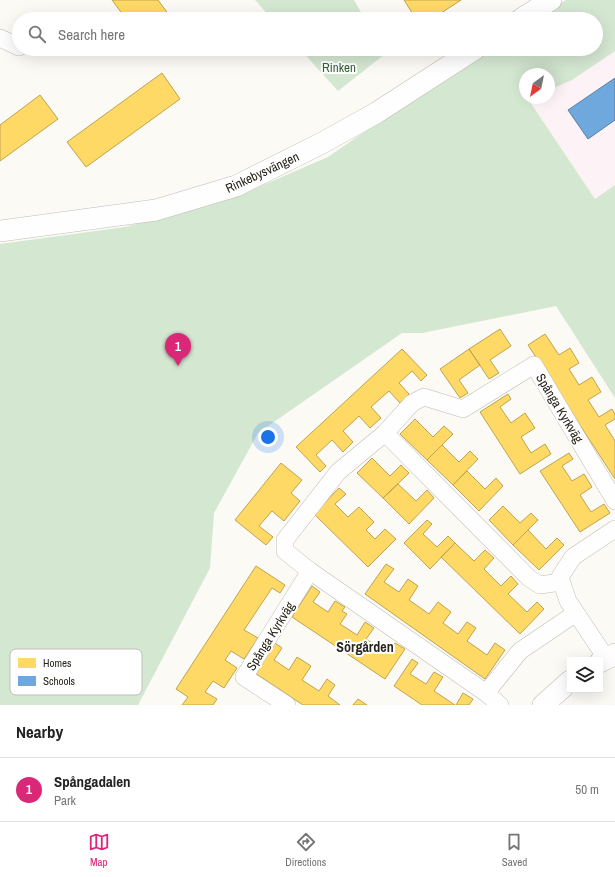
<!DOCTYPE html>
<meta charset="utf-8">
<style>
body{margin:0;font-family:"Archivo Narrow",sans-serif;background:#f2f2f2;color:#222}
.controls{position:absolute;right:12px;bottom:12px;display:grid;overflow:hidden;border-radius:0px;box-shadow:0 4px 16px #0002}
.controls button{width:36px;height:36px;display:grid;place-items:center;padding:0;border:0;border-bottom:1px solid #e0e0e0;background:#fff;color:#222;font:20px sans-serif}
.compass{position:absolute;left:519px;top:68px;width:36px;height:36px;border-radius:50%;background:#fff;box-shadow:0 4px 16px #0002;rotate:213deg}
.you{position:absolute;left:268px;top:437px;width:14px;height:14px;margin:-10px;border:3px solid #fff;border-radius:50%;background:#1a73e8;box-shadow:0 0 0 6px #1a73e833}
.badge{display:grid;place-items:center;width:26px;height:26px;border-radius:50%;background:#db2777;color:#fff;font-size:13px;font-weight:700}
.pin{position:absolute;translate:-50% -33px;filter:drop-shadow(0 1px 2px #0008)}
.pin::after{content:'';position:absolute;top:21px;width:14px;height:12px;background:inherit;clip-path:polygon(0 0,100% 0,50% 100%)}
.list{margin:0;padding:0;list-style:none}
h2{display:flex;justify-content:space-between;align-items:center;height:52px;margin:0;padding:0 16px;font-size:17px}
h2 small{font-size:13px;font-weight:400;color:#767676}
.list li{display:grid;grid-template-columns:26px 1fr auto;gap:12px;align-items:center;box-sizing:border-box;height:64px;padding:0 16px;border-top:1px solid #e0e0e0}
.list b{display:block;font-size:15px;white-space:nowrap}
.list p{margin:0;font-size:13px;white-space:nowrap;color:#767676}
.list em{font-size:13px;font-style:normal;color:#767676}
.icon{flex:none;width:22px;height:22px;fill:none;stroke:currentColor;stroke-width:2;stroke-linecap:round;stroke-linejoin:round}
.map{position:relative;flex:none;width:615px;height:705px;overflow:hidden}
.search{position:absolute;background:#fff;box-shadow:0 4px 16px #0002;left:12px;right:12px;top:12px;height:44px;display:flex;align-items:center;gap:10px;box-sizing:border-box;padding:0 14px;border-radius:22px;color:#767676;font-size:15px}
.sheet{height:116px;background:#fff}
nav{display:flex;justify-content:space-around;align-items:center;box-sizing:border-box;height:56px;border-top:1px solid #e0e0e0;background:#fff;font-size:11px;color:#767676}
nav a{display:grid;justify-items:center;gap:2px}
nav .on{color:#db2777}
.map>svg:first-child{display:block}
.education{fill:#fdf2f5}
.green{fill:#d4e7d1}
.homes{fill:#ffd966;stroke:#bfa350}
.schools{fill:#6fa8dc;stroke:#5a81a3}
.lines{fill:none;stroke-linecap:round;stroke-linejoin:round}
.minor-casing{stroke:#bfbdb6;stroke-width:18}
.tertiary-casing{stroke:#bfbdb6;stroke-width:22}
.minor{stroke:#fefefe;stroke-width:17}
.tertiary{stroke:#fefefe;stroke-width:21}
.labels{text-anchor:middle;stroke-width:4;stroke-linejoin:round;paint-order:stroke}
.park-label{font-size:13px;fill:#336334;stroke:#fff}
.street-label{font-size:13px;fill:#29261d;stroke:#fff}
.neighbourhood-label{font-size:14px;font-weight:bold;fill:#29261d;stroke:#fff}
.key{fill:#fff;stroke:#bfbebb;stroke-width:1}
.key-label{font-size:11px;fill:#29261d}
</style>
<div class="map">
<svg width="615" height="705" viewBox="0 0 615 705">
<rect width="100%" height="100%" fill="#fbfaf5"/>
<!-- education -->
<path class="education" d="M 615,51 L 615,185 L 595,199 L 528,99 L 549,98 L 549,90 L 572,80 Z"/>
<!-- green -->
<path class="green" d="M 255,0 L 354,0 L 365,19 L 272,19 Z
M 566,0 L 615,0 L 615,51 L 572,80 L 549,90 L 549,74 L 525,74 L 525,98 L 530,98 L 528,99 L 595,199 L 615,185 L 615,398 L 556,306 L 422,333 L 402,333 L 258,433 L 214,513 L 210,568 L 138,705 L 0,705 L 0,244 L 125,227 L 240,195 L 328,157 L 431,86 L 489,49 L 596,49 L 596,19 L 536,19 Z
M 300,49 L 383,49 L 385,54 L 338,91 Z"/>
<!-- homes -->
<path class="homes" d="M 112,0 L 158,0 L 172,19 L 126,19 Z
M 404,0 L 461,0 L 432,19 L 416,19 Z
M 162,73 L 180,99 L 86,167 L 67,142 Z
M 40,95 L 58,119 L 0,161 L 0,125 Z
M 500,329 L 511,346 L 490,360 L 499,373 L 489,379 L 469,349 Z
M 545,334 L 559,355 L 570,348 L 579,363 L 569,369 L 579,385 L 592,377 L 601,392 L 588,400 L 599,417 L 612,409 L 615,414 L 615,419 L 605,425 L 615,441 L 615,479 L 528,345 Z
M 402,349 L 427,375 L 421,381 L 412,371 L 399,383 L 409,394 L 400,403 L 389,391 L 371,407 L 381,418 L 370,428 L 359,416 L 343,431 L 353,442 L 343,452 L 332,440 L 316,455 L 326,466 L 320,472 L 296,447 Z
M 469,349 L 480,365 L 459,380 L 468,393 L 460,398 L 440,369 Z
M 508,394 L 511,399 L 500,407 L 511,423 L 525,413 L 535,428 L 521,437 L 531,453 L 545,444 L 551,454 L 520,474 L 480,412 Z
M 415,419 L 433,437 L 444,426 L 453,434 L 427,460 L 400,434 Z
M 442,445 L 459,462 L 470,451 L 478,459 L 453,485 L 427,460 Z
M 569,453 L 573,459 L 562,466 L 572,481 L 584,474 L 592,487 L 580,495 L 591,512 L 604,504 L 610,513 L 580,532 L 540,471 Z
M 372,458 L 390,476 L 401,465 L 409,473 L 383,498 L 357,473 Z
M 281,463 L 302,480 L 291,493 L 300,501 L 284,521 L 272,511 L 259,526 L 273,537 L 266,545 L 235,520 Z
M 467,471 L 485,489 L 496,478 L 503,486 L 479,511 L 453,485 Z
M 398,484 L 416,501 L 427,490 L 434,498 L 409,524 L 383,498 Z
M 339,488 L 346,494 L 335,504 L 348,517 L 359,507 L 374,522 L 366,530 L 375,539 L 385,529 L 396,539 L 368,567 L 314,514 Z
M 503,506 L 520,523 L 531,513 L 538,520 L 513,545 L 489,520 Z
M 427,520 L 432,524 L 423,534 L 437,547 L 448,536 L 455,543 L 430,569 L 404,543 Z
M 528,530 L 546,549 L 557,538 L 564,545 L 539,570 L 513,545 Z
M 455,543 L 474,561 L 485,550 L 494,558 L 484,569 L 501,586 L 511,576 L 518,584 L 508,594 L 527,612 L 537,602 L 544,609 L 520,634 L 441,557 Z
M 386,564 L 394,569 L 384,582 L 399,592 L 408,579 L 418,586 L 409,600 L 429,614 L 438,602 L 451,612 L 443,623 L 458,634 L 467,622 L 476,628 L 467,641 L 487,655 L 495,643 L 505,650 L 485,679 L 365,594 Z
M 256,566 L 285,585 L 280,593 L 272,588 L 244,630 L 258,638 L 244,659 L 231,651 L 225,660 L 237,668 L 224,688 L 213,681 L 205,692 L 217,699 L 213,705 L 182,705 L 188,697 L 176,689 Z
M 312,586 L 320,592 L 313,602 L 328,612 L 335,601 L 345,607 L 342,611 L 347,614 L 340,624 L 357,635 L 365,622 L 374,628 L 366,639 L 388,654 L 395,643 L 405,649 L 385,679 L 292,617 Z
M 275,643 L 282,648 L 274,660 L 289,670 L 297,657 L 311,666 L 302,680 L 319,691 L 327,679 L 335,685 L 328,696 L 340,705 L 303,705 L 255,673 Z
M 412,659 L 418,663 L 410,674 L 426,684 L 434,672 L 443,677 L 434,691 L 455,705 L 422,705 L 394,686 Z
M 463,693 L 473,699 L 469,705 L 456,705 Z
M 358,699 L 367,705 L 353,705 Z"/>
<!-- schools -->
<path class="schools" d="M 615,78 L 615,120 L 588,139 L 568,110 Z"/>
<g class="lines">
<defs>
<path id="minor" d="M 0,38 L 19,47
M 385,433 L 529,578 L 540,585 L 561,582
M 606,658 L 568,601 L 560,577 L 573,557 L 615,529
M 486,693 L 520,651 L 576,613
M 287,705 L 244,677 L 310,571
M 500,705 L 486,693 L 310,571 L 285,551 L 285,540 L 338,472 L 385,433 L 412,403 L 424,397 L 463,409 L 534,365 L 615,501"/>
<path id="tertiary" d="M 521,19 L 551,0
M 0,231 L 156,210 L 236,186 L 324,142 L 376,113 L 475,49
M 600,662 L 615,654
M 543,705 L 570,681"/>
</defs>
<!-- minor casing -->
<use href="#minor" class="minor-casing"/>
<!-- tertiary casing -->
<use href="#tertiary" class="tertiary-casing"/>
<!-- minor -->
<use href="#minor" class="minor"/>
<!-- tertiary -->
<use href="#tertiary" class="tertiary"/>
</g>
<g class="labels">
<!-- park labels -->
<g class="park-label">
<text x="339" y="72">Rinken</text>
</g>
<!-- street labels -->
<g class="street-label">
<text transform="translate(262 172) rotate(-25)" y="5">Rinkebysvängen</text>
<text transform="translate(560 408) rotate(59)" y="5">Spånga Kyrkväg</text>
<text transform="translate(270 636) rotate(-58)" y="5">Spånga Kyrkväg</text>
</g>
<!-- neighbourhood labels -->
<g class="neighbourhood-label">
<text x="365" y="652">Sörgården</text>
</g>
</g>
<!-- legend -->
<rect x="10" y="649" width="132" height="46" rx="6" class="key"/>
<rect x="18" y="658" width="18" height="10" fill="#ffd966"/>
<rect x="18" y="676" width="18" height="10" fill="#6fa8dc"/>
<g class="key-label">
<text x="43" y="667">Homes</text>
<text x="43" y="685">Schools</text>
</g>
</svg>
<div class="controls">
<button><svg class="icon" aria-label="layers" viewBox="0 0 24 24"><path d="M12 4l9 5-9 5-9-5zM3 14l9 5 9-5"/></svg></button>
</div>
<svg class="compass" viewBox="-18 -18 36 36"><path d="M0-13l5 13h-10z" fill="#e53935"/><path d="M0 13l5-13h-10z" fill="#767676"/></svg>
<div class="you"></div>
<div class="pin badge" style="left:178px;top:366px">1</div>
<div class="search"><svg class="icon" aria-label="search" viewBox="0 0 24 24"><circle cx="10" cy="10" r="6"/><path d="M15 15l6 6"/></svg>Search here</div>
</div>
<section class="sheet">
<h2>Nearby<small></small></h2>
<ul class="list">
<li><span class="badge">1</span><div><b>Spångadalen</b><p>Park</p></div><em>50 m</em></li>
</ul>
</section>
<nav>
<a class="on"><svg class="icon" aria-label="map" viewBox="0 0 24 24"><path d="M3 6l6-2 6 2 6-2v14l-6 2-6-2-6 2zM9 4v14M15 6v14"/></svg>Map</a>
<a><svg class="icon" aria-label="directions" viewBox="0 0 24 24"><path d="M12 3l9 9-9 9-9-9zM9 14v-3h6M13 9l2 2-2 2"/></svg>Directions</a>
<a><svg class="icon" aria-label="saved" viewBox="0 0 24 24"><path d="M7 4h10v16l-5-4-5 4z"/></svg>Saved</a>
</nav>
